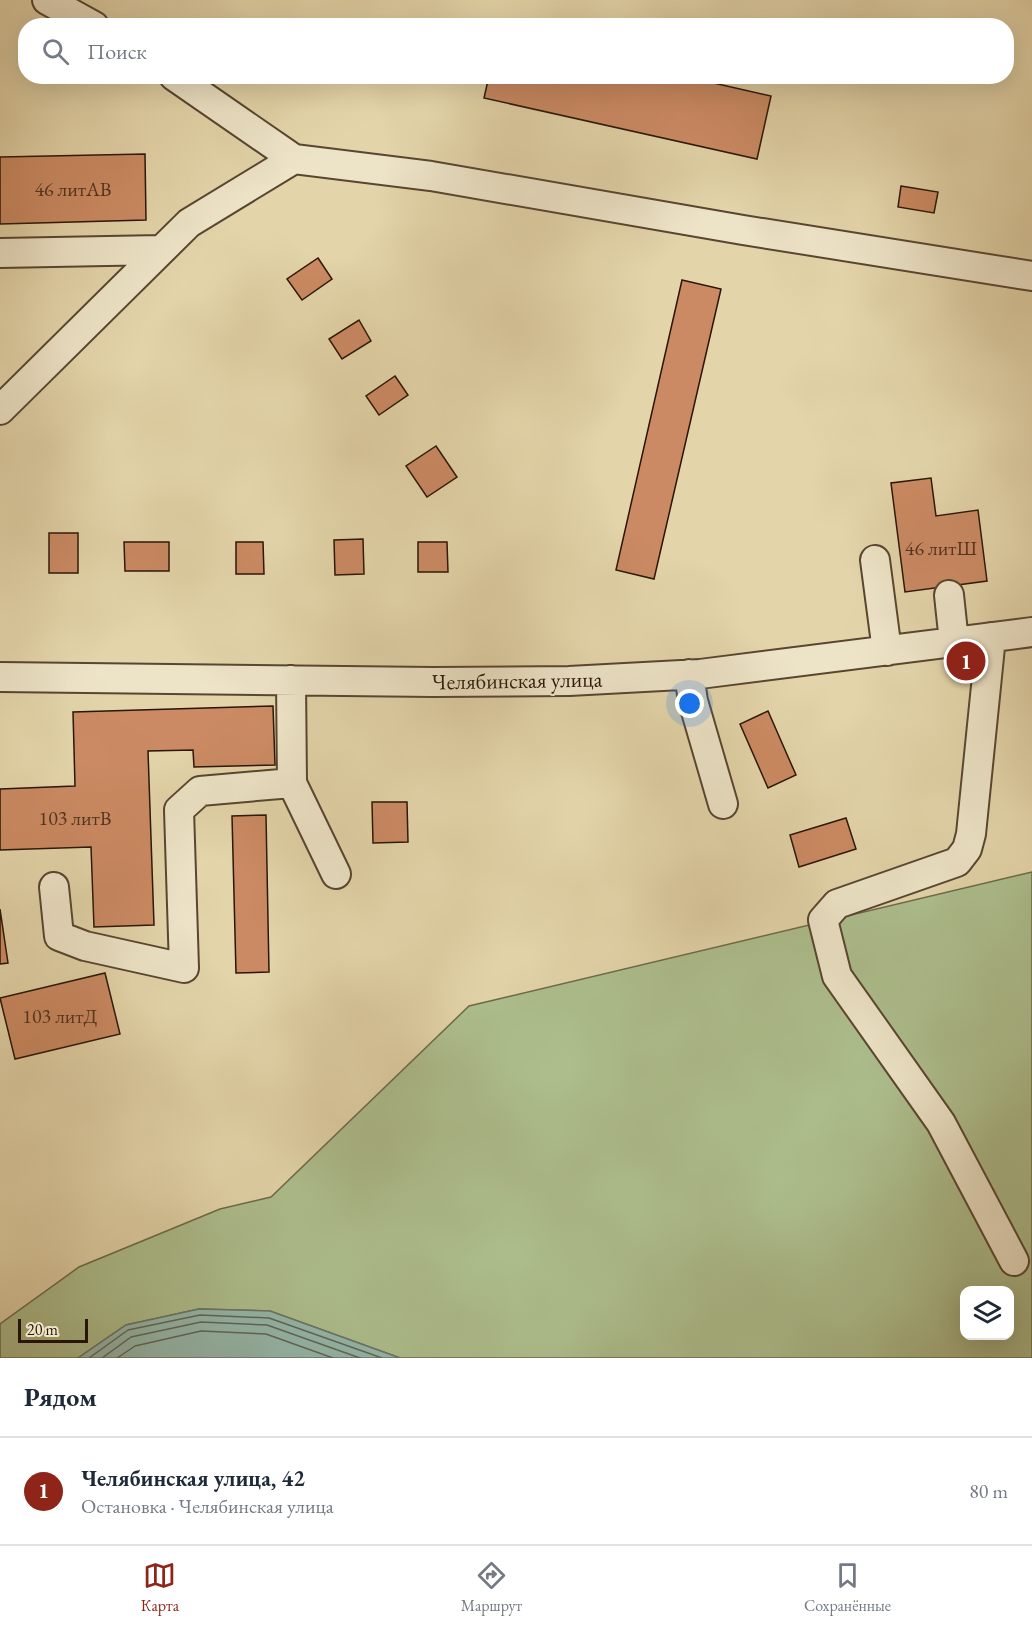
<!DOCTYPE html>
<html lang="ru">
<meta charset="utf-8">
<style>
body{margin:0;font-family:"EB Garamond",serif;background:#f6f6f7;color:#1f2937}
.controls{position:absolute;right:18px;bottom:18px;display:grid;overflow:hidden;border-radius:12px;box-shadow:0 6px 24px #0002}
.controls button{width:54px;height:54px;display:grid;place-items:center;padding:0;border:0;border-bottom:2px solid #e0e1e3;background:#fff;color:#1f2937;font:30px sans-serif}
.scale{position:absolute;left:18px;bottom:15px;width:70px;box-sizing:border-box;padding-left:6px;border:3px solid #2a1608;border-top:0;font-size:16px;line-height:21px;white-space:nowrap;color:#2a1608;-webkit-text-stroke:4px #ede3c7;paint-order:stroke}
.you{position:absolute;left:690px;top:704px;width:21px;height:21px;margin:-15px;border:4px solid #fff;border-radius:50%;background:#1a73e8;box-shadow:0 0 0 9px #1a73e833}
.badge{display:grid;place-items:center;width:39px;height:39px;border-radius:50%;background:#8f2418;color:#fff;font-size:20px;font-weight:700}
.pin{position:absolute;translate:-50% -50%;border:3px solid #fff;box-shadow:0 2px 6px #0006}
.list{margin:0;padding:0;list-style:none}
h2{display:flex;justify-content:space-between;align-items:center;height:78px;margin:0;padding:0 24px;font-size:26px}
h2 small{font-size:20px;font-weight:400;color:#747a83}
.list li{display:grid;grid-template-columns:39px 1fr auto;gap:18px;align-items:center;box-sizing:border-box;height:108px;padding:0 24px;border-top:2px solid #e0e1e3}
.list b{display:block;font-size:22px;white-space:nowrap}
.list p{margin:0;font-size:20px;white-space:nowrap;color:#747a83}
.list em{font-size:20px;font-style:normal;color:#747a83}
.icon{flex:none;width:33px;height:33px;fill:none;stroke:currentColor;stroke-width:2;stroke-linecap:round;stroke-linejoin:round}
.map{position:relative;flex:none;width:1032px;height:1358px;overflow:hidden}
.search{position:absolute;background:#fff;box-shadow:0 6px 24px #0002;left:18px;right:18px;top:18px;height:66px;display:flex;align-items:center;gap:15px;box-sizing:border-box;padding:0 21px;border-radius:24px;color:#747a83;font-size:22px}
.sheet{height:186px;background:#fff}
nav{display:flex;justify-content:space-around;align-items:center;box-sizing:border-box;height:84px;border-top:2px solid #e0e1e3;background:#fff;font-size:16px;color:#747a83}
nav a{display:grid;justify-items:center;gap:3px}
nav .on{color:#8f2418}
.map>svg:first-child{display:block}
.green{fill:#adbe8d;stroke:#6c6a4a;stroke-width:1.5;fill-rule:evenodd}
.water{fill:#95b8ab;stroke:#6a776a;stroke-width:1.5}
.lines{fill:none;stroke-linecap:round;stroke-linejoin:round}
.shore{stroke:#60675a;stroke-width:1.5}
.building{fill:#cb8a63;stroke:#2a1608;stroke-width:1.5}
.minor-casing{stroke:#584630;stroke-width:32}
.minor{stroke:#ede3c7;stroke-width:28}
.labels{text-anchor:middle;stroke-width:4.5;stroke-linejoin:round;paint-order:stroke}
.number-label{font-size:20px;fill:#52331f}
.street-label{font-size:22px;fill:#2a1608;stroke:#ede3c7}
</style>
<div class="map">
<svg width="1032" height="1358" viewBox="0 0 1032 1358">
<rect width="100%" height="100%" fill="#e3d4a9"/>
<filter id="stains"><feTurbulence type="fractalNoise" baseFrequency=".00333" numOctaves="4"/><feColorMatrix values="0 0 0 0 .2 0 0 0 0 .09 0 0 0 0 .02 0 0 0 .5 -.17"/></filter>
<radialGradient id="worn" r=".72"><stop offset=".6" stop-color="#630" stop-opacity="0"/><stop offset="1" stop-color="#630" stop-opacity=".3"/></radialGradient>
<!-- green -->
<path class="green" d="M 1032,872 L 1032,1358 L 400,1358 L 270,1311 L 199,1309 L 126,1325 L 78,1358 L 0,1358 L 0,1324 L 79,1267 L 220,1209 L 271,1197 L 469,1006 ZM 964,1290 L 1010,1290 L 1010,1336 L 964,1336 Z"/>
<!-- water -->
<path class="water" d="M 199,1309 L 270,1311 L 400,1358 L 78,1358 L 126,1325 Z"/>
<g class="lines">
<!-- shore -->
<path class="shore" d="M 89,1358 L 128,1330 L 200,1315 L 269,1318 L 382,1358
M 102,1358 L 131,1337 L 201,1322 L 267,1325 L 360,1358
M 117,1358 L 135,1346 L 201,1331 L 266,1334 L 333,1358"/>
</g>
<!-- building -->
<path class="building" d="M 489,76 L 683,76 L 771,96 L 757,159 L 484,98 Z
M 145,154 L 146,220 L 0,224 L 0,157 Z
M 901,186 L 938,192 L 934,213 L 898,207 Z
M 318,258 L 332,279 L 302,300 L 287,279 Z
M 682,280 L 721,289 L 654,579 L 616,570 Z
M 359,320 L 371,341 L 342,359 L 329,339 Z
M 395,376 L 408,395 L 379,415 L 366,396 Z
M 436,446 L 457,477 L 427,497 L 406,466 Z
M 931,478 L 936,516 L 978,510 L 987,581 L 905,592 L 891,483 Z
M 49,533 L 78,533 L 78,573 L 49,573 Z
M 363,539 L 364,574 L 335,575 L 334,540 Z
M 124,542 L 169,542 L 169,571 L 125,571 Z
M 236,542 L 263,542 L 264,574 L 236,574 Z
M 418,542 L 447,542 L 448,572 L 418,572 Z
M 273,706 L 275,765 L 194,767 L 193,750 L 148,751 L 154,925 L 94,927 L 91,847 L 0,850 L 0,789 L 75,786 L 73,712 Z
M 768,711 L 796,775 L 768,788 L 740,724 Z
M 372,802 L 407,802 L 408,842 L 373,843 Z
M 266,815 L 269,972 L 236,973 L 232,816 Z
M 846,818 L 856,849 L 799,867 L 790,835 Z
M 0,909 L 8,963 L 0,964 Z
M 105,973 L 120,1034 L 15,1059 L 0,998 Z"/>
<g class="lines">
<defs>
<path id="minor" d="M 47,0 L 94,26
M 174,76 L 294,159 L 431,176 L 743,230 L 1032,276
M 0,253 L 161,250
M 0,410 L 189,223 L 294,159
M 875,560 L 887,651
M 949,595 L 954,642
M 991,637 L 971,834 L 967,849 L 957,862 L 837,904 L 823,920 L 837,976 L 941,1123 L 1014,1261
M 689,674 L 693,701 L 723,804
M 0,677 L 433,682 L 569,681 L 700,674 L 1032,632
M 291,680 L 292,783 L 336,874
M 54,887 L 59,936 L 85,946 L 184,968 L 179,810 L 200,791 L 292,783"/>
</defs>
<!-- minor casing -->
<use href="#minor" class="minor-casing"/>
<!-- minor -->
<use href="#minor" class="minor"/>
</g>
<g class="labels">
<!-- number labels -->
<g class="number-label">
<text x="73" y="196">46 литАВ</text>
<text x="941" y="555">46 литШ</text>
<text x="75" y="825">103 литВ</text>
<text x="60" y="1023">103 литД</text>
</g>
<!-- street labels -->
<g class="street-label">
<text transform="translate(517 680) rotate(-1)" y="8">Челябинская улица</text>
</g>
</g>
<rect width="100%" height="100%" filter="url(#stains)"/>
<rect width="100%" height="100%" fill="url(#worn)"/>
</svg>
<div class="controls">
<button><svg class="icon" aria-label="layers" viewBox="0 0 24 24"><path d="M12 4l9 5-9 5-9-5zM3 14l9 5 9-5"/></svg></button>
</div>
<div class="scale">20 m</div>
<div class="you"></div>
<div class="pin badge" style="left:966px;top:661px">1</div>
<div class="search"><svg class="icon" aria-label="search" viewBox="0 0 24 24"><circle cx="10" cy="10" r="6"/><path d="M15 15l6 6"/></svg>Поиск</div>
</div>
<section class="sheet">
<h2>Рядом<small></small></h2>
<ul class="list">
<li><span class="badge">1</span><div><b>Челябинская улица, 42</b><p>Остановка · Челябинская улица</p></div><em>80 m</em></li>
</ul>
</section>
<nav>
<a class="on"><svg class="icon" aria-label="map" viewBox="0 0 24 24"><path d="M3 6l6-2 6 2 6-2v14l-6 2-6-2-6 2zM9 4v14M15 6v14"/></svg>Карта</a>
<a><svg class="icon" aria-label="directions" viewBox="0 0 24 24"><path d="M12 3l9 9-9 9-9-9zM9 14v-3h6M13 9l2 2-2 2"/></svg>Маршрут</a>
<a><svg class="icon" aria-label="saved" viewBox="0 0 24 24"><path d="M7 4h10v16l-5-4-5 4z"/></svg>Сохранённые</a>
</nav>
